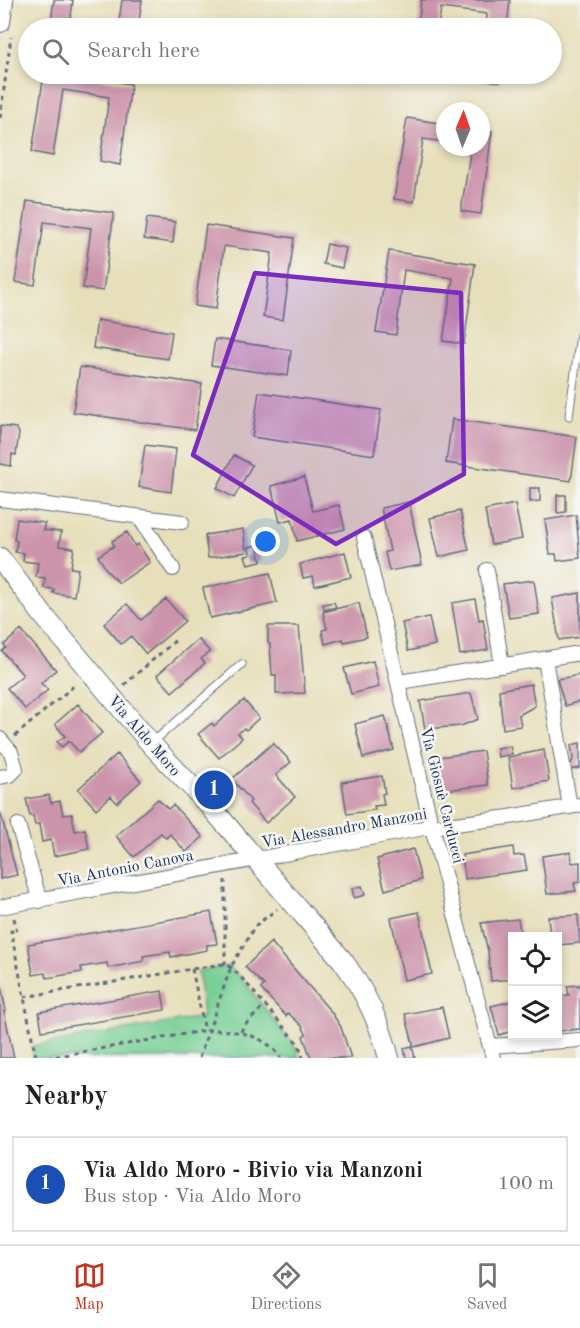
<!DOCTYPE html>
<meta charset="utf-8">
<style>
body{margin:0;font-family:"Old Standard TT",serif;background:#f6f6f6;color:#202124}
.controls{position:absolute;right:18px;bottom:18px;display:grid;overflow:hidden;border-radius:0px;box-shadow:0 3px 9px #0003}
.controls button{width:54px;height:54px;display:grid;place-items:center;padding:0;border:0;border-bottom:2px solid #e0e0e0;background:#fff;color:#202124;font:30px sans-serif}
.compass{position:absolute;left:436px;top:102px;width:54px;height:54px;border-radius:50%;background:#fff;box-shadow:0 3px 9px #0003;rotate:2deg}
.you{position:absolute;left:266px;top:542px;width:21px;height:21px;margin:-15px;border:4px solid #fff;border-radius:50%;background:#1a73e8;box-shadow:0 0 0 9px #1a73e833}
.badge{display:grid;place-items:center;width:39px;height:39px;border-radius:50%;background:#c8321e;color:#fff;font-size:20px;font-weight:700}
.pin{position:absolute;translate:-50% -50%;border:3px solid #fff;box-shadow:0 2px 6px #0006}
.list{margin:0;padding:0;list-style:none}
h2{display:flex;justify-content:space-between;align-items:center;height:78px;margin:0;padding:0 24px;font-size:26px}
h2 small{font-size:20px;font-weight:400;color:#757577}
.list li{display:grid;grid-template-columns:39px 1fr auto;gap:18px;align-items:center;box-sizing:border-box;height:96px;margin:0 12px 12px;padding:0 12px;border:2px solid #e0e0e0;border-radius:0px}
.list b{display:block;font-size:22px;white-space:nowrap}
.list p{margin:0;font-size:20px;white-space:nowrap;color:#757577}
.list em{font-size:20px;font-style:normal;color:#757577}
.icon{flex:none;width:33px;height:33px;fill:none;stroke:currentColor;stroke-width:2;stroke-linecap:round;stroke-linejoin:round}
.map{position:relative;flex:none;width:580px;height:1058px;overflow:hidden}
.search{position:absolute;background:#fff;box-shadow:0 3px 9px #0003;left:18px;right:18px;top:18px;height:66px;display:flex;align-items:center;gap:15px;box-sizing:border-box;padding:0 21px;border-radius:33px;color:#757577;font-size:22px}
.sheet{height:186px;background:#fff}
nav{display:flex;justify-content:space-around;align-items:center;box-sizing:border-box;height:84px;border-top:2px solid #e0e0e0;background:#fff;font-size:16px;color:#757577}
nav a{display:grid;justify-items:center;gap:3px}
nav .on{color:#c8321e}
.map>svg:first-child{display:block}
.green{fill:#79d095;stroke:#4a807a;stroke-width:1.5}
.building{fill:#cc94ab}
.lines{fill:none;stroke-linecap:round;stroke-linejoin:round}
.lane-casing{stroke:#626d7e;stroke-width:9}
.street-casing{stroke:#626d7e;stroke-width:16}
.secondary-casing{stroke:#626d7e;stroke-width:22}
.path{stroke:#626d7e;stroke-width:3;stroke-dasharray:4.5 4.5;stroke-linecap:butt}
.lane{stroke:#fff;stroke-width:7}
.street{stroke:#fff;stroke-width:14}
.secondary{stroke:#fff;stroke-width:20}
.marked{fill:#7b2cbf;fill-opacity:0.2;stroke:#7b2cbf;stroke-width:4.5;stroke-linejoin:round}
.labels{text-anchor:middle;stroke-width:5;stroke-linejoin:round;paint-order:stroke}
.street-label{font-size:16px;fill:#1b2f5e;stroke:#f6f6f2}
</style>
<div class="map">
<svg width="580" height="1058" viewBox="0 0 580 1058">
<rect width="100%" height="100%" fill="#f6f6f2"/>
<filter id="ink" filterUnits="userSpaceOnUse"><feTurbulence type="fractalNoise" baseFrequency=".0167" numOctaves="2"/><feDisplacementMap in="SourceGraphic" scale="12" xChannelSelector="R" yChannelSelector="G"/><feConvolveMatrix kernelMatrix="1 2 1 2 8 2 1 2 1" color-interpolation-filters="sRGB"/></filter>
<filter id="wash" filterUnits="userSpaceOnUse"><feTurbulence type="fractalNoise" baseFrequency=".008" numOctaves="4" result="noise"/><feDisplacementMap in="SourceGraphic" scale="24" xChannelSelector="R" yChannelSelector="G"/><feGaussianBlur stdDeviation="1.35" result="paint"/><feColorMatrix in="noise" values="0 0 0 0 0 0 0 0 0 0 0 0 0 0 0 0 0 1.4 0 .05"/><feComposite in="paint" operator="in"/></filter>
<g filter="url(#wash)">
<rect width="100%" height="100%" fill="#e7dfba"/>
<!-- green -->
<path class="green" d="M 228,966 L 241,978 L 298,1051 L 299,1058 L 34,1058 L 32,1046 L 203,1017 L 198,971 Z"/>
<g id="blocks">
<!-- building -->
<path class="building" d="M 54,0 L 73,0 L 70,24 L 51,21 Z
M 122,0 L 142,0 L 138,28 L 118,28 Z
M 421,0 L 510,0 L 507,28 L 486,28 L 487,14 L 441,8 L 438,28 L 418,28 Z
M 44,74 L 65,74 L 131,84 L 120,165 L 100,161 L 109,97 L 63,90 L 53,156 L 32,152 Z
M 480,74 L 501,74 L 500,82 L 479,79 Z
M 407,118 L 445,124 L 445,142 L 423,139 L 414,202 L 394,199 Z
M 481,130 L 492,131 L 481,214 L 461,211 L 471,147 L 481,147 Z
M 27,201 L 114,213 L 103,291 L 83,288 L 91,228 L 44,222 L 35,285 L 15,282 Z
M 147,218 L 175,222 L 173,243 L 144,239 Z
M 206,225 L 294,238 L 283,320 L 263,317 L 272,253 L 224,246 L 216,309 L 195,306 Z
M 327,244 L 346,248 L 342,268 L 323,264 Z
M 389,251 L 475,264 L 464,344 L 443,341 L 453,278 L 404,270 L 396,335 L 376,332 Z
M 97,320 L 172,332 L 168,359 L 93,348 Z
M 215,339 L 291,350 L 288,376 L 211,365 Z
M 80,367 L 202,384 L 195,430 L 73,412 Z
M 259,392 L 381,410 L 374,455 L 252,437 Z
M 452,419 L 577,437 L 571,481 L 446,463 Z
M 0,426 L 16,428 L 19,433 L 16,455 L 12,454 L 11,466 L 0,464 Z
M 145,445 L 176,449 L 171,492 L 139,487 Z
M 234,455 L 252,465 L 234,498 L 217,488 Z
M 304,477 L 313,511 L 339,505 L 345,529 L 297,541 L 292,519 L 280,522 L 271,486 Z
M 530,488 L 540,488 L 540,501 L 530,502 Z
M 557,495 L 566,495 L 566,512 L 557,513 Z
M 409,502 L 422,565 L 389,571 L 385,552 L 390,551 L 381,508 Z
M 515,504 L 522,539 L 491,545 L 485,510 Z
M 460,511 L 469,550 L 439,557 L 430,518 Z
M 576,515 L 580,558 L 557,561 L 556,554 L 550,554 L 545,520 Z
M 17,519 L 45,523 L 43,530 L 61,532 L 59,546 L 74,548 L 71,568 L 78,569 L 74,596 L 53,593 L 54,589 L 44,588 L 45,578 L 36,577 L 38,563 L 23,561 L 24,553 L 15,552 L 17,541 L 14,540 Z
M 243,529 L 246,552 L 208,558 L 205,535 Z
M 127,532 L 135,546 L 138,544 L 150,562 L 119,583 L 108,572 L 98,556 L 114,546 L 112,541 Z
M 257,545 L 261,561 L 248,564 L 245,556 L 250,555 L 249,547 Z
M 345,552 L 351,577 L 315,586 L 313,576 L 303,578 L 300,564 Z
M 270,573 L 277,603 L 210,618 L 203,588 Z
M 534,580 L 539,614 L 509,618 L 503,584 Z
M 580,593 L 580,637 L 559,640 L 552,598 Z
M 166,599 L 185,621 L 146,654 L 131,636 L 121,644 L 104,624 L 127,604 L 141,620 Z
M 475,599 L 479,620 L 483,619 L 488,650 L 460,655 L 452,603 Z
M 334,602 L 336,607 L 324,610 L 323,604 Z
M 359,603 L 367,637 L 344,642 L 343,639 L 325,644 L 322,630 L 327,629 L 323,612 Z
M 429,617 L 435,645 L 408,651 L 402,623 Z
M 268,626 L 299,626 L 305,693 L 276,694 L 276,675 L 272,675 L 270,644 L 268,643 Z
M 21,630 L 56,670 L 41,683 L 48,690 L 25,709 L 7,688 L 23,675 L 2,651 L 6,648 L 4,645 Z
M 198,639 L 210,652 L 201,659 L 205,663 L 172,692 L 157,675 Z
M 373,661 L 379,687 L 351,694 L 344,668 Z
M 580,675 L 580,701 L 565,706 L 557,679 Z
M 531,684 L 535,706 L 519,715 L 521,726 L 503,729 L 499,690 Z
M 471,693 L 478,719 L 461,726 L 425,729 L 420,701 Z
M 244,700 L 259,718 L 246,730 L 244,728 L 238,733 L 242,738 L 219,758 L 198,734 L 212,723 L 214,726 Z
M 78,704 L 102,733 L 79,752 L 69,741 L 62,747 L 57,742 L 65,736 L 55,724 Z
M 385,716 L 394,750 L 363,758 L 355,724 Z
M 273,743 L 291,762 L 276,775 L 295,797 L 266,823 L 249,803 L 251,801 L 232,779 Z
M 580,743 L 580,768 L 569,770 L 573,759 L 571,745 Z
M 510,746 L 512,754 L 498,757 L 497,748 Z
M 544,750 L 549,781 L 513,788 L 508,757 Z
M 483,751 L 488,785 L 437,791 L 431,758 Z
M 117,754 L 141,781 L 117,803 L 111,796 L 96,809 L 78,789 Z
M 382,776 L 385,793 L 382,794 L 384,805 L 374,806 L 375,810 L 347,814 L 342,782 Z
M 49,795 L 51,803 L 60,801 L 63,815 L 72,814 L 75,831 L 85,829 L 89,849 L 54,856 L 51,840 L 42,842 L 39,824 L 35,825 L 33,816 L 30,816 L 26,799 Z
M 158,799 L 168,809 L 173,805 L 203,837 L 186,852 L 170,834 L 166,838 L 161,833 L 134,857 L 116,836 Z
M 0,811 L 17,875 L 0,879 Z
M 513,847 L 514,856 L 524,855 L 527,870 L 465,879 L 462,855 Z
M 413,849 L 421,880 L 385,890 L 377,859 Z
M 571,852 L 572,863 L 580,862 L 580,882 L 574,883 L 576,891 L 547,894 L 542,856 Z
M 362,886 L 365,895 L 354,898 L 352,888 Z
M 211,912 L 217,944 L 207,945 L 207,950 L 171,957 L 170,952 L 143,956 L 144,961 L 108,968 L 107,963 L 81,967 L 82,972 L 47,978 L 45,973 L 33,975 L 28,944 Z
M 419,912 L 432,974 L 404,980 L 391,918 Z
M 578,915 L 580,943 L 558,945 L 558,936 L 550,936 L 548,917 Z
M 518,919 L 521,936 L 512,936 L 512,979 L 491,981 L 488,951 L 481,923 Z
M 271,942 L 332,1013 L 341,1027 L 351,1058 L 311,1058 L 303,1036 L 306,1034 L 302,1026 L 288,1013 L 286,1016 L 261,989 L 264,985 L 245,967 Z
M 0,982 L 6,1011 L 4,1011 L 14,1058 L 0,1058 Z
M 580,985 L 580,1029 L 558,1031 L 558,996 L 569,995 L 567,986 Z
M 162,991 L 165,1010 L 42,1031 L 39,1012 Z
M 512,1001 L 512,1031 L 499,1035 L 491,1006 Z
M 442,1007 L 449,1038 L 414,1047 L 405,1014 Z
M 412,1046 L 415,1058 L 406,1058 L 404,1048 Z"/>
</g>
</g>
<g filter="url(#ink)">
<use href="#blocks" fill-opacity="0" stroke="#626d7e" stroke-width="1.5"/>
<g class="lines">
<defs>
<path id="lane" d="M 569,416 L 580,335
M 152,743 L 242,664"/>
<path id="street" d="M 0,499 L 182,522
M 139,517 L 173,569
M 364,538 L 432,828 L 493,1058
M 487,570 L 502,666
M 545,659 L 570,807
M 399,682 L 580,653
M 0,739 L 11,752 L 16,769 L 10,775 L 0,777
M 18,825 L 40,901
M 0,907 L 424,828 L 509,817 L 580,805
M 490,1046 L 580,1040"/>
<path id="secondary" d="M 0,22 L 3,0
M 0,558 L 43,615 L 151,744 L 210,806 L 343,961 C 365,991 380,1023 389,1058"/>
</defs>
<!-- lane casing -->
<use href="#lane" class="lane-casing"/>
<!-- street casing -->
<use href="#street" class="street-casing"/>
<!-- secondary casing -->
<use href="#secondary" class="secondary-casing"/>
<!-- path -->
<path class="path" d="M 0,118 L 11,37
M 124,685 L 177,639
M 15,736 L 76,684
M 14,918 L 17,932 L 11,931 L 36,1058
M 225,965 L 225,880
M 192,969 L 205,1031
M 24,997 L 222,964 L 231,967 L 239,975 L 265,1005 L 299,1045 L 303,1058
M 241,1032 L 243,1027 L 265,1005
M 47,1058 L 208,1030 C 235,1030 265,1034 281,1058
M 199,1058 L 231,967 L 255,926 L 277,909"/>
<!-- lane -->
<use href="#lane" class="lane"/>
<!-- street -->
<use href="#street" class="street"/>
<!-- secondary -->
<use href="#secondary" class="secondary"/>
</g>
</g>
<!-- marked area -->
<path class="marked" d="M 255,273 L 461,293 L 464,474 L 336,544 L 193,455 Z"/>
<g class="labels">
<!-- street labels -->
<g class="street-label">
<text transform="translate(145 735) rotate(49)" y="6">Via Aldo Moro</text>
<text transform="translate(443 795) rotate(76)" y="6">Via Giosuè Carducci</text>
<text transform="translate(344 827) rotate(-10)" y="6">Via Alessandro Manzoni</text>
<text transform="translate(125 867) rotate(-11)" y="6">Via Antonio Canova</text>
</g>
</g>
</svg>
<div class="controls">
<button><svg class="icon" aria-label="locate" viewBox="0 0 24 24"><circle cx="12" cy="12" r="6"/><path d="M12 2v4M12 18v4M2 12h4M18 12h4"/></svg></button>
<button><svg class="icon" aria-label="layers" viewBox="0 0 24 24"><path d="M12 4l9 5-9 5-9-5zM3 14l9 5 9-5"/></svg></button>
</div>
<svg class="compass" viewBox="-18 -18 36 36"><path d="M0-13l5 13h-10z" fill="#e53935"/><path d="M0 13l5-13h-10z" fill="#757577"/></svg>
<div class="you"></div>
<div class="pin badge" style="left:214px;top:790px;background:#1a4fb4">1</div>
<div class="search"><svg class="icon" aria-label="search" viewBox="0 0 24 24"><circle cx="10" cy="10" r="6"/><path d="M15 15l6 6"/></svg>Search here</div>
</div>
<section class="sheet">
<h2>Nearby<small></small></h2>
<ul class="list">
<li><span class="badge" style="background:#1a4fb4">1</span><div><b>Via Aldo Moro - Bivio via Manzoni</b><p>Bus stop · Via Aldo Moro</p></div><em>100 m</em></li>
</ul>
</section>
<nav>
<a class="on"><svg class="icon" aria-label="map" viewBox="0 0 24 24"><path d="M3 6l6-2 6 2 6-2v14l-6 2-6-2-6 2zM9 4v14M15 6v14"/></svg>Map</a>
<a><svg class="icon" aria-label="directions" viewBox="0 0 24 24"><path d="M12 3l9 9-9 9-9-9zM9 14v-3h6M13 9l2 2-2 2"/></svg>Directions</a>
<a><svg class="icon" aria-label="saved" viewBox="0 0 24 24"><path d="M7 4h10v16l-5-4-5 4z"/></svg>Saved</a>
</nav>
